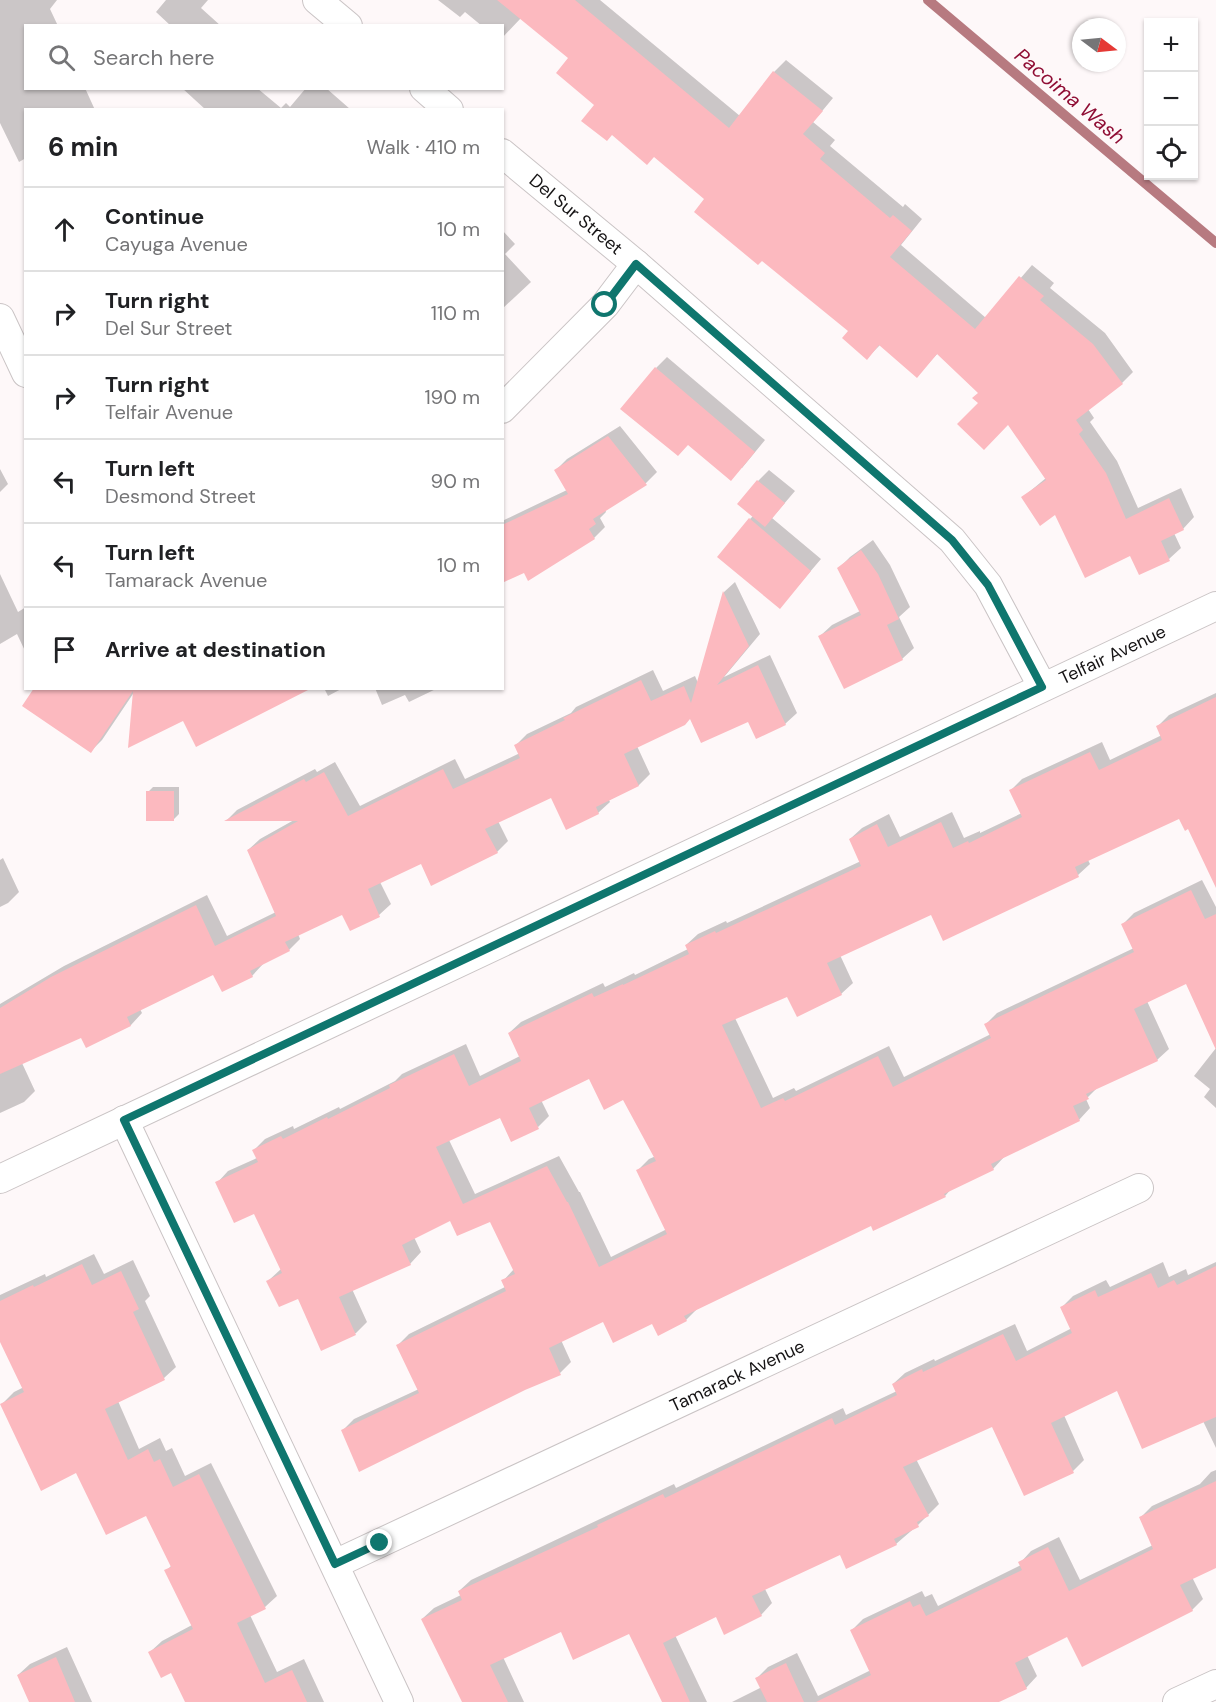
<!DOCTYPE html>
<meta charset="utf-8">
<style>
body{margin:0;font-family:"DM Sans",sans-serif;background:#f2f2f2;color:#202124}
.controls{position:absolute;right:18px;top:18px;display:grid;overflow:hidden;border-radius:0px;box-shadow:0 2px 4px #0004}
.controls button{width:54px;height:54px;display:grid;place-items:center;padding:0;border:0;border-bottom:2px solid #e0e0e0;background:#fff;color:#202124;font:30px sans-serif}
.compass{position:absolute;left:1072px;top:18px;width:54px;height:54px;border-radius:50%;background:#fff;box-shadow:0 2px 4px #0004;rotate:106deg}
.stop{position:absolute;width:18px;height:18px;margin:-14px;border:4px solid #0f766e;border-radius:50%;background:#fff}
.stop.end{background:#0f766e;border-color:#fff;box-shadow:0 2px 6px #0008}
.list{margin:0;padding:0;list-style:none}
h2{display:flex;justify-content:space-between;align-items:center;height:78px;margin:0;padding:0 24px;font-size:26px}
h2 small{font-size:20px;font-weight:400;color:#757577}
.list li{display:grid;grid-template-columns:39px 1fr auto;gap:18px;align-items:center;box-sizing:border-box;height:84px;padding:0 24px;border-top:2px solid #e0e0e0}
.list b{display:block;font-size:22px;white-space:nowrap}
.list p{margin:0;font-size:20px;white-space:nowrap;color:#757577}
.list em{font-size:20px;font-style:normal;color:#757577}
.icon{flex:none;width:33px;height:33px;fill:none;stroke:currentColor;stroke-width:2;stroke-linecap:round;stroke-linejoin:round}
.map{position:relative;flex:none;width:1216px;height:1702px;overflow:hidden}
.search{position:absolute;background:#fff;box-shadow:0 2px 4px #0004;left:24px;top:24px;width:480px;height:66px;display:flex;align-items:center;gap:15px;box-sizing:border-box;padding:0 21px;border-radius:0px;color:#757577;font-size:22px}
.panel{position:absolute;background:#fff;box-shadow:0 2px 4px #0004;left:24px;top:108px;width:480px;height:582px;border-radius:0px}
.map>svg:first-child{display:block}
.shadow{fill:#0003;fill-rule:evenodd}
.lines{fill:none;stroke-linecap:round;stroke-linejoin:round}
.stream{stroke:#b77a80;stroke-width:10}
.building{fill:#fcb9bf;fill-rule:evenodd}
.minor-casing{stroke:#cac4c5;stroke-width:30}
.minor{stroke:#fff;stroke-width:28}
.route{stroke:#0f766e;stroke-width:8}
.labels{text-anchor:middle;stroke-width:6;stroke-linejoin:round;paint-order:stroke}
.street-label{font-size:18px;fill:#151314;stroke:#fef8f9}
.water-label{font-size:20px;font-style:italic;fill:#8f0d34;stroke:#fef8f9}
</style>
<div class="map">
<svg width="1216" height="1702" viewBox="0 0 1216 1702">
<rect width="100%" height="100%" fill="#fef8f9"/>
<!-- shadow -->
<path class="shadow" d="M 0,0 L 57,0 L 50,9 L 58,26 L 26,26 L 26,88 L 85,88 L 95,110 L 26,110 L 26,158 L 19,162 L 0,123 Z
M 166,0 L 208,0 L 201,8 L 221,26 L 171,26 L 156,12 Z
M 438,0 L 600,0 L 740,116 L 774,72 L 786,60 L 833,98 L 813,122 L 835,140 L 830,146 L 903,207 L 905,204 L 922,219 L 901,245 L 986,318 L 1032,265 L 1054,283 L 1050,288 L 1105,333 L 1133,372 L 1122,383 L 1088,409 L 1094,418 L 1090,422 L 1117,461 L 1138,508 L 1181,488 L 1194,517 L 1183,529 L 1174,533 L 1181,548 L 1169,559 L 1131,554 L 1023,497 L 1046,478 L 1008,423 L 980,403 L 980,393 L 938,353 L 917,376 L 881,344 L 867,358 L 850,331 L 706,199 L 596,104 L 570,58 L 521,18 L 502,38 L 502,26 L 482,26 L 465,12 L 460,17 Z
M 182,88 L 257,88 L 281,108 L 286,103 L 290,107 L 306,88 L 326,88 L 350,109 L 206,110 Z
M 502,230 L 515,244 L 505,254 L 531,282 L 502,309 Z
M 667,357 L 765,440 L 742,468 L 689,444 L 656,368 Z
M 620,426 L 657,472 L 646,483 L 605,509 L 606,512 L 600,518 L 605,527 L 594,538 L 502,582 L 502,521 L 567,490 L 556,470 L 567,459 Z
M 0,469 L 8,484 L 0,492 Z
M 769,470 L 795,491 L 772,518 L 821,559 L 780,607 L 750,519 L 753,516 L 758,481 Z
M 873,540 L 890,565 L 910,607 L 899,617 L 914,648 L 902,659 L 820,636 L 832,625 L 860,611 L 839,568 L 850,557 Z
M 0,574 L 18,612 L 26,607 L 26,653 L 17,634 L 0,644 Z
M 735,582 L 760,634 L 724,677 L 770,655 L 797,713 L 785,724 L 749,720 L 691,717 L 637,746 L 650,774 L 639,785 L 609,800 L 610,802 L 598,813 L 552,796 L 498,821 L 508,841 L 497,852 L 422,862 L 380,882 L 391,904 L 379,915 L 351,929 L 343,913 L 298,934 L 300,939 L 289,950 L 263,963 L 263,964 L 252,976 L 214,973 L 140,1009 L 142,1013 L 131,1025 L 87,1046 L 82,1036 L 22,1063 L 35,1091 L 24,1102 L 0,1113 L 0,1004 L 64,966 L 207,895 L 227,936 L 276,912 L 248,850 L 260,839 L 294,820 L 227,820 L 237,810 L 315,769 L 317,772 L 335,762 L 360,806 L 455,759 L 465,779 L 520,753 L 516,745 L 527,734 L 571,713 L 576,707 L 653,670 L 663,691 L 695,676 L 698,683 L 724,592 Z
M 36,688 L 137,688 L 102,740 L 91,751 Z
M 324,688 L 343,688 L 328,696 Z
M 375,688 L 438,688 L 409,702 L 405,695 L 382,705 Z
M 1216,693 L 1216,840 L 1189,827 L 1180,817 L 1088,860 L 1090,864 L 1078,875 L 943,939 L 931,913 L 840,955 L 853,983 L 841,994 L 788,995 L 735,1018 L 773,1098 L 794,1088 L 796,1091 L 889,1046 L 904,1077 L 991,1034 L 986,1024 L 997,1013 L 1134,948 L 1123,924 L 1134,913 L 1202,880 L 1216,907 L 1216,1047 L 1186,982 L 1147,1001 L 1169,1049 L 1157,1060 L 1099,1086 L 1086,1099 L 1090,1108 L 1079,1120 L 1004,1157 L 993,1169 L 952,1188 L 945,1196 L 872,1224 L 697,1309 L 686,1320 L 653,1322 L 604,1320 L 561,1340 L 571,1362 L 560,1373 L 342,1431 L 354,1419 L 419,1389 L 398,1345 L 409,1334 L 505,1287 L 503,1281 L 514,1269 L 490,1220 L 450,1219 L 414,1237 L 421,1252 L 410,1264 L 352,1289 L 367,1322 L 356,1333 L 322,1349 L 299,1297 L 268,1281 L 281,1269 L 255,1212 L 217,1183 L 228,1171 L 257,1158 L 254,1150 L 265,1139 L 293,1126 L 294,1129 L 339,1107 L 340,1109 L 395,1081 L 402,1074 L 466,1044 L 480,1076 L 520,1056 L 509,1033 L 521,1022 L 603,983 L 605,987 L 634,973 L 635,975 L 688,949 L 686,945 L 698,934 L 726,921 L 727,923 L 861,861 L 850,839 L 862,828 L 889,814 L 900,837 L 952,812 L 964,838 L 980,831 L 980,833 L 1022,813 L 1011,790 L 1022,779 L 1102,742 L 1110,760 L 1162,735 L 1158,726 L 1169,715 ZM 590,1077 L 624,1098 L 656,1156 L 649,1159 L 638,1170 L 667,1229 L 611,1257 L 580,1192 L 579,1192 L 559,1156 L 475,1194 L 449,1140 L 501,1116 L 538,1127 L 549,1116 L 541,1100 Z
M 153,787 L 179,787 L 179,814 L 174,819 L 148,792 Z
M 3,858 L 19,892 L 8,903 L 0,907 L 0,860 Z
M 1216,1048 L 1216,1108 L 1204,1097 L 1210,1089 L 1194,1076 Z
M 94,1254 L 104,1274 L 133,1260 L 150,1296 L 145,1301 L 176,1367 L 164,1378 L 118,1401 L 139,1449 L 160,1438 L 166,1451 L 172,1448 L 185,1476 L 211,1463 L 277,1596 L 265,1607 L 250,1615 L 277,1672 L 304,1659 L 324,1702 L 186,1702 L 172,1671 L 150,1652 L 162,1641 L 192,1625 L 166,1571 L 172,1565 L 146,1514 L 77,1471 L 2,1404 L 14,1392 L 24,1387 L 0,1339 L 0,1295 L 45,1274 L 46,1277 Z
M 1163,1262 L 1169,1277 L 1186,1269 L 1188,1275 L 1216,1262 L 1216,1448 L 1203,1421 L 1118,1389 L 1064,1415 L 1084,1460 L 1073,1471 L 993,1425 L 916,1459 L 939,1504 L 918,1525 L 896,1544 L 840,1553 L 765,1589 L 772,1603 L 761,1615 L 716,1615 L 675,1635 L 707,1702 L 663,1702 L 630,1632 L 562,1630 L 503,1657 L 524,1702 L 467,1702 L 422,1619 L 434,1608 L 461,1595 L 459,1591 L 471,1580 L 674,1484 L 676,1488 L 843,1408 L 846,1415 L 897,1391 L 893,1384 L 905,1373 L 934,1359 L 935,1361 L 1015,1324 L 1027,1351 L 1072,1328 L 1062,1307 L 1073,1296 L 1106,1280 L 1110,1287 Z
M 1216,1470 L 1216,1566 L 1192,1577 L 1203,1599 L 1192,1610 L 1068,1635 L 1027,1655 L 1037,1676 L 1026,1688 L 995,1702 L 732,1702 L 762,1687 L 757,1678 L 768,1667 L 797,1653 L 818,1696 L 871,1670 L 852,1630 L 863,1619 L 922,1591 L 925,1597 L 932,1594 L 938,1606 L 1021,1565 L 1020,1563 L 1031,1551 L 1059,1537 L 1080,1580 L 1153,1545 L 1140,1518 L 1152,1506 L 1200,1484 L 1211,1472 Z
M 67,1647 L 92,1702 L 31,1702 L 18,1675 L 30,1664 Z"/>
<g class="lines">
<!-- stream -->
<path class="stream" d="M 928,0 L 1216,243"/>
</g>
<!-- building -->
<path class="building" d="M 497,0 L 575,0 L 729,128 L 773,71 L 823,111 L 803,134 L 825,153 L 820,159 L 890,218 L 893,215 L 912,231 L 890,257 L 975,329 L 1019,276 L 1044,296 L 1040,300 L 1093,344 L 1123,384 L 1076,420 L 1083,430 L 1079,434 L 1106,473 L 1126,519 L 1169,498 L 1184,530 L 1161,541 L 1170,561 L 1139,575 L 1130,556 L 1085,578 L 1055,515 L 1040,526 L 1021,497 L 1046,480 L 1008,425 L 984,450 L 957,424 L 978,403 L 972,398 L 978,393 L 937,354 L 917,378 L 879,345 L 867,360 L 842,338 L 848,331 L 762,261 L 758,265 L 694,212 L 704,199 L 654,157 L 647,165 L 612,135 L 607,141 L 581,121 L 594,105 L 556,73 L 568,58 Z
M 655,367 L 755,452 L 731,481 L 688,445 L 678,456 L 620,409 Z
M 608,436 L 647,485 L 593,519 L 596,524 L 589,529 L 595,539 L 528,581 L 524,573 L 502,583 L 502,525 L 568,494 L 554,470 Z
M 757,480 L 785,503 L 765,527 L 737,504 Z
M 749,518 L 811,571 L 780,609 L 717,557 Z
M 861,550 L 878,574 L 899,619 L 887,625 L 903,660 L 844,689 L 818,636 L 861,615 L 837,568 Z
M 723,591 L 749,646 L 717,685 L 758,665 L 786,725 L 756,739 L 748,722 L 701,743 L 690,719 L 685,725 L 624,754 L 639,786 L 596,807 L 599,814 L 566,830 L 551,798 L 485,829 L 498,853 L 431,886 L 421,864 L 368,889 L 380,917 L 350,931 L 342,915 L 285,942 L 290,951 L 250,971 L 253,977 L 222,992 L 213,975 L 127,1017 L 131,1026 L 86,1048 L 81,1038 L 0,1074 L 0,1008 L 51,977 L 196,905 L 215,946 L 276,916 L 247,850 L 298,821 L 224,821 L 304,779 L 306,782 L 324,772 L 348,816 L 443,769 L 453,789 L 520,758 L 514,745 L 565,720 L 563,718 L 641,680 L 651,701 L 684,686 L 691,703 Z
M 34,688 L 312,688 L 196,747 L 183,721 L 128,748 L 133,691 L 91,753 L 22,706 Z
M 1216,697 L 1216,888 L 1188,829 L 1185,831 L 1179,819 L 1075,867 L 1079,877 L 943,941 L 931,915 L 827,963 L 842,995 L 797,1017 L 787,997 L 722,1025 L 761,1108 L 783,1098 L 785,1101 L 878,1056 L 893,1087 L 991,1038 L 984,1024 L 1134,952 L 1121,924 L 1191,890 L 1205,919 L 1216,914 L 1216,1050 L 1186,984 L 1134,1009 L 1158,1061 L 1086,1094 L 1089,1099 L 1073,1106 L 1080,1121 L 991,1164 L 994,1170 L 944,1194 L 946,1197 L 873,1231 L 871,1226 L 684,1316 L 687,1321 L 658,1336 L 652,1324 L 613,1343 L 603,1322 L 549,1348 L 561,1375 L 525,1390 L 359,1472 L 341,1430 L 419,1393 L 396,1345 L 506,1291 L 501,1280 L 515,1274 L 490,1222 L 457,1236 L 450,1221 L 402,1245 L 411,1265 L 339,1297 L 356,1335 L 321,1351 L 298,1299 L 279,1307 L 266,1281 L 282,1273 L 254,1214 L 234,1223 L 215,1182 L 258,1162 L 252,1150 L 281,1136 L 283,1139 L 327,1117 L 328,1119 L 390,1088 L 389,1085 L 454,1054 L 469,1086 L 521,1061 L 508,1033 L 592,993 L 594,997 L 623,984 L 623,985 L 689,954 L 685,945 L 715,931 L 716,933 L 861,866 L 849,839 L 877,824 L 888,847 L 941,822 L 953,848 L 968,841 L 969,843 L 1022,817 L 1009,790 L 1090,752 L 1099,770 L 1162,740 L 1156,726 ZM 589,1079 L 604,1110 L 623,1100 L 656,1161 L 636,1170 L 667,1234 L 599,1267 L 568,1202 L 567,1202 L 547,1166 L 463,1204 L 436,1147 L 500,1118 L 511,1142 L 539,1129 L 529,1108 Z
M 146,791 L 174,791 L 174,821 L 146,821 Z
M 82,1264 L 92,1285 L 121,1271 L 139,1309 L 133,1312 L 165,1380 L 105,1409 L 128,1460 L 148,1449 L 154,1462 L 160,1459 L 173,1487 L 199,1474 L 266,1609 L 237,1623 L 265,1683 L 292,1670 L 307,1702 L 185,1702 L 171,1673 L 161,1678 L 148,1652 L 193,1629 L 164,1570 L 171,1567 L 146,1516 L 106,1535 L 76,1473 L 41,1491 L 0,1404 L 24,1392 L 0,1342 L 0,1301 L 33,1285 L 34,1287 Z
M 1216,1266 L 1216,1417 L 1142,1449 L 1117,1391 L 1051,1423 L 1074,1473 L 1024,1496 L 992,1427 L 903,1467 L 929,1516 L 917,1522 L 919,1527 L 894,1539 L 897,1545 L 846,1569 L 840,1555 L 752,1596 L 762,1616 L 724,1635 L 716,1617 L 663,1643 L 690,1702 L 662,1702 L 629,1634 L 573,1660 L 561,1632 L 490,1665 L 508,1702 L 462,1702 L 421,1619 L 462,1600 L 458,1591 L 598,1527 L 597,1525 L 663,1494 L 665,1498 L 832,1418 L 835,1425 L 897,1395 L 892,1384 L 922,1369 L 923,1372 L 1003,1334 L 1016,1361 L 1072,1333 L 1060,1307 L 1095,1290 L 1098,1297 L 1151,1273 L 1158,1288 L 1174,1280 L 1177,1285 Z
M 1216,1481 L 1216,1568 L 1180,1585 L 1193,1611 L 1082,1667 L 1067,1637 L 1015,1663 L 1027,1689 L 999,1702 L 816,1702 L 871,1675 L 850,1630 L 910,1601 L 913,1607 L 920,1604 L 926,1616 L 1022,1570 L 1018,1562 L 1048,1547 L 1069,1591 L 1153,1549 L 1139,1517 Z
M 56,1657 L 75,1702 L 29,1702 L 17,1675 Z
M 786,1663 L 804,1702 L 767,1702 L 755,1678 Z"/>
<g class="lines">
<defs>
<g id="minor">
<path d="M 317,0 L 348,26"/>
<path d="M 424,88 L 449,110"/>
<path id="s1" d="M 502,153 L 636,264 L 952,540 L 988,585 L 1042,686"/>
<path d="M 0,318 L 26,373"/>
<path d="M 502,409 L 605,305 L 636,264"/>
<path d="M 124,1120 L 399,1702"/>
<path id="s2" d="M 0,1179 L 1216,606"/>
<path id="s3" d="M 335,1564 L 1139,1188"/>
<path d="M 1177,1702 L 1216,1684"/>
</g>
</defs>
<!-- minor casing -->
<use href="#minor" class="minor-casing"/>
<!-- minor -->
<use href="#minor" class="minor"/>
</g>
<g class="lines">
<!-- route -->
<path class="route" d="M 380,1543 L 335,1564 L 124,1120 L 1042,687 L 988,585 L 952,540 L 636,264 L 605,305"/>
</g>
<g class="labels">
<!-- street labels -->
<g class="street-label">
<text dy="6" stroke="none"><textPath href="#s1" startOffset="96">Del Sur Street</textPath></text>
<text dy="6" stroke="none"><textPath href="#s2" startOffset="1230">Telfair Avenue</textPath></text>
<text dy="6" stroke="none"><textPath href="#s3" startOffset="444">Tamarack Avenue</textPath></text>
</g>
<!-- water labels -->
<g class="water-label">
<text transform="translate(1070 96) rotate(40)" y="7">Pacoima Wash</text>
</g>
</g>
</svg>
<div class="controls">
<button>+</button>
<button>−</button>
<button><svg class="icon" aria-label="locate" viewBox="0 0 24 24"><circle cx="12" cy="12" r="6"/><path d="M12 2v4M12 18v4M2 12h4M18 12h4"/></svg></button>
</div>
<svg class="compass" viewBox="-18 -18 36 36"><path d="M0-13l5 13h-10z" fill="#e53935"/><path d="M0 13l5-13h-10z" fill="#757577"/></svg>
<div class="stop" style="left:605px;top:305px"></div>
<div class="stop end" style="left:380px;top:1543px"></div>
<div class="search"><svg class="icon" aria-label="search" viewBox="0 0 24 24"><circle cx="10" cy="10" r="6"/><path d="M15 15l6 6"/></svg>Search here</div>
<section class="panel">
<h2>6 min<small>Walk · 410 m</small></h2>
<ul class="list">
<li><svg class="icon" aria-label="ahead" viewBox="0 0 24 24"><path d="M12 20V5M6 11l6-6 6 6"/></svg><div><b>Continue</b><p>Cayuga Avenue</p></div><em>10 m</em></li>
<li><svg class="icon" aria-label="right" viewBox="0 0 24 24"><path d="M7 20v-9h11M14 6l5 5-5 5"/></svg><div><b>Turn right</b><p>Del Sur Street</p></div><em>110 m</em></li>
<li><svg class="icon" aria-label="right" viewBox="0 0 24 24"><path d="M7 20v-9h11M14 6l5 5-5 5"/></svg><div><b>Turn right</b><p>Telfair Avenue</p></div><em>190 m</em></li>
<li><svg class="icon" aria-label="left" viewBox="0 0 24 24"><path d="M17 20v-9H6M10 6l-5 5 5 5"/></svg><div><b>Turn left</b><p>Desmond Street</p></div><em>90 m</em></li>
<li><svg class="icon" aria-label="left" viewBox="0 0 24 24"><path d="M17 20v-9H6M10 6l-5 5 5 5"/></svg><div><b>Turn left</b><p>Tamarack Avenue</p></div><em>10 m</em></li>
<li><svg class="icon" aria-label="arrive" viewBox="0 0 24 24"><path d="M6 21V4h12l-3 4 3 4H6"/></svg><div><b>Arrive at destination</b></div></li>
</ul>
</section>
</div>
